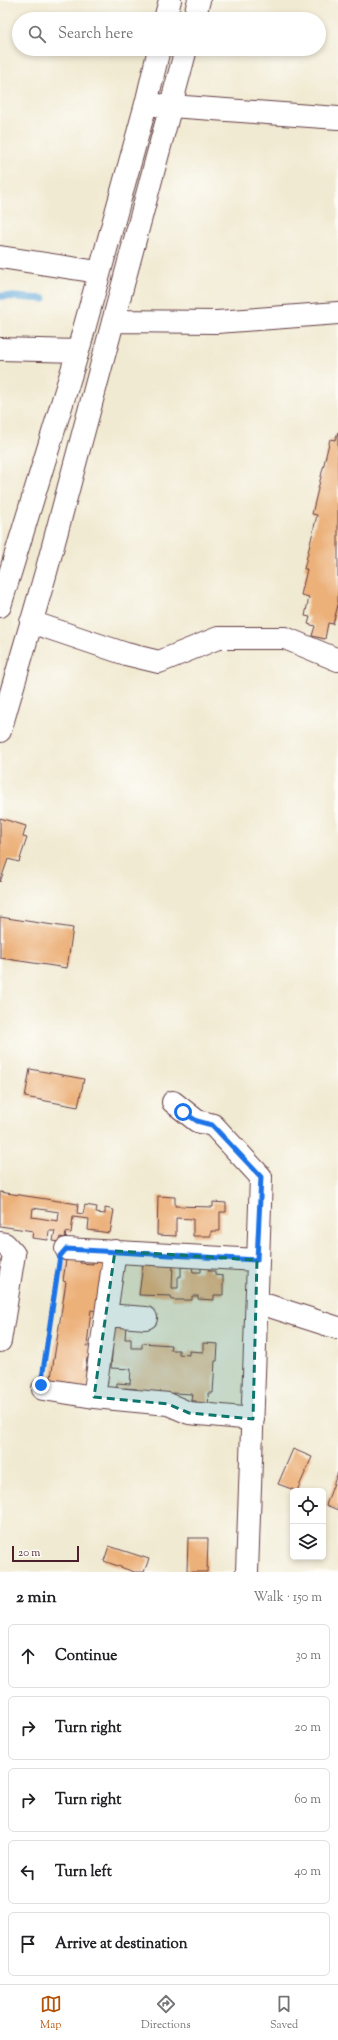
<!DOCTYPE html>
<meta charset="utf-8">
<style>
body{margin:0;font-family:"Sorts Mill Goudy",serif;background:#f6f6f6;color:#202124}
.controls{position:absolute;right:12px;bottom:12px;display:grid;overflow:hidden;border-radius:6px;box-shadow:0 2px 6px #0003}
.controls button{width:36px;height:36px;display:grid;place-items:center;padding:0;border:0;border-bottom:1px solid #e0e0e0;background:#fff;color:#202124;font:20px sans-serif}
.scale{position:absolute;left:12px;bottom:10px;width:67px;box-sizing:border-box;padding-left:4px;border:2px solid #4a1f2b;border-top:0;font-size:11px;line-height:14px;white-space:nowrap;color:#4a1f2b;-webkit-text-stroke:3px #fdfcf7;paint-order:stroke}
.stop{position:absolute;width:12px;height:12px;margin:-9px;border:3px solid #1a73e8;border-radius:50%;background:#fff}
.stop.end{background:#1a73e8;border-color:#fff;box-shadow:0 1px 4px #0008}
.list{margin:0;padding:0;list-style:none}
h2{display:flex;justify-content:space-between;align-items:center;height:52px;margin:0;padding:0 16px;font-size:17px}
h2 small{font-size:13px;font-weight:400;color:#757577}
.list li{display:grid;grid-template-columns:26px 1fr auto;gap:12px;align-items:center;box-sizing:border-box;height:64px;margin:0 8px 8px;padding:0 8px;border:1px solid #e0e0e0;border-radius:6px}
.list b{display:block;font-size:15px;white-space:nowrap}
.list em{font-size:13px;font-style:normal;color:#757577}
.icon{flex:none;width:22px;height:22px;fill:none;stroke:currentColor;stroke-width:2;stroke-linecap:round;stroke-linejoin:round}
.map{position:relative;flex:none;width:338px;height:1572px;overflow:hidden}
.search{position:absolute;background:#fff;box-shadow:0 2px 6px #0003;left:12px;right:12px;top:12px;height:44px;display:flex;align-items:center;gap:10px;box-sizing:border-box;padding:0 14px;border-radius:22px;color:#757577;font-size:15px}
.sheet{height:412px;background:#fff}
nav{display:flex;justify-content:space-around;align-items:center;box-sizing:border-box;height:56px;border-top:1px solid #e0e0e0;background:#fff;font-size:11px;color:#757577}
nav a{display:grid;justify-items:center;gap:2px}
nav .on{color:#b45309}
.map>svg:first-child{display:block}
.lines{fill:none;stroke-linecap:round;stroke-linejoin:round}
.stream{stroke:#66abdb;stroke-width:7}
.building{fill:#ecb079;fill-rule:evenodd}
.minor-casing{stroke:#633d44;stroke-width:24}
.path{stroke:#633d44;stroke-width:2.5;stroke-dasharray:1 3;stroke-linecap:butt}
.minor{stroke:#fff;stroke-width:22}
.route{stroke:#1a73e8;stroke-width:5}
.marked{fill:#0f766e;fill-opacity:0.2;stroke:#0f766e;stroke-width:3;stroke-dasharray:8 5;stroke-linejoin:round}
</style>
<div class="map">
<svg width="338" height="1572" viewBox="0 0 338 1572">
<rect width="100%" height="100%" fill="#fdfcf7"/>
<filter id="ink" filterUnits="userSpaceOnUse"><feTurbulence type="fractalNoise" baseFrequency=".025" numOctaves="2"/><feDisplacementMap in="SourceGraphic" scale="8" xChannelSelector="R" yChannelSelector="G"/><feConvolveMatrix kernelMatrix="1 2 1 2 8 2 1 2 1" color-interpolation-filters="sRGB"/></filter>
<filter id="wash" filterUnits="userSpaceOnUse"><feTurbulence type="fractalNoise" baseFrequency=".012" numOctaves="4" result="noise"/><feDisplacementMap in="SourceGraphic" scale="16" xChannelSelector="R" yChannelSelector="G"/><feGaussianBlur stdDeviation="0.9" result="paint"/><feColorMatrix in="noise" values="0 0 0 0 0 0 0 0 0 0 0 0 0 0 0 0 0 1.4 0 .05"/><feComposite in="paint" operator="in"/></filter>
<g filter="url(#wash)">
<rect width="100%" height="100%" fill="#f1ead2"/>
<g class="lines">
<!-- stream -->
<path class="stream" d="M 0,296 L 44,299"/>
</g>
<g id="blocks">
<!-- building -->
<path class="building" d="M 338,432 L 338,605 L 333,624 L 328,623 L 325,639 L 312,636 L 315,626 L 308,624 L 310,617 L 305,616 L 309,597 L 301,595 L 307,569 L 304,569 L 317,515 L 312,514 L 330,439 L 335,440 Z
M 0,818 L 26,826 L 23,837 L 27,838 L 19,862 L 8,859 L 0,882 Z
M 0,917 L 73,928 L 67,968 L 0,958 Z
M 30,1069 L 84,1079 L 78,1107 L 25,1097 Z
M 0,1192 L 78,1204 L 77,1213 L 83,1214 L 85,1205 L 97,1207 L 96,1213 L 105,1214 L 105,1208 L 114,1210 L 110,1233 L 88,1230 L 89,1219 L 73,1217 L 71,1233 L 66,1232 L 65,1238 L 60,1237 L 59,1242 L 53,1241 L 55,1231 L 49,1231 L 48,1240 L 32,1238 L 33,1231 L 0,1226 ZM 33,1208 L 59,1212 L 58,1221 L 32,1217 Z
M 158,1196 L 175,1197 L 175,1206 L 213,1207 L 213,1202 L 226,1203 L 226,1212 L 220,1212 L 220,1231 L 211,1231 L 211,1236 L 193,1236 L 193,1219 L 176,1218 L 176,1236 L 157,1235 Z
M 67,1253 L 81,1255 L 80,1263 L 93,1264 L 94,1257 L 105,1259 L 98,1311 L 91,1310 L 87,1346 L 93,1346 L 91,1359 L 87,1358 L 85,1371 L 89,1371 L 87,1389 L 50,1384 L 66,1282 L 63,1281 Z
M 143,1264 L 158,1266 L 158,1264 L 173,1264 L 172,1288 L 178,1288 L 178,1276 L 181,1276 L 181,1267 L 192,1267 L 193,1272 L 201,1272 L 201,1264 L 209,1265 L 209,1271 L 215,1271 L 215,1275 L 223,1276 L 223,1295 L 214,1295 L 214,1300 L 198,1299 L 198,1296 L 192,1296 L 192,1300 L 172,1300 L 171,1296 L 139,1295 Z
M 114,1325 L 126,1325 L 125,1339 L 131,1339 L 131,1348 L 142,1348 L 142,1343 L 171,1345 L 170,1350 L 179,1350 L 179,1354 L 189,1355 L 189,1351 L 203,1352 L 203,1343 L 218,1344 L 217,1361 L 215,1361 L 213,1393 L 208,1393 L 209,1409 L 196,1408 L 196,1401 L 191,1401 L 192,1394 L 173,1393 L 173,1398 L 137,1395 L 137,1389 L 125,1388 L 125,1394 L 116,1396 L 117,1383 L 130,1384 L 131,1369 L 111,1368 Z
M 293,1449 L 312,1457 L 297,1491 L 278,1484 Z
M 338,1472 L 338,1510 L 326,1505 Z
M 188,1538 L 208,1538 L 207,1572 L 187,1572 Z
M 109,1546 L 149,1559 L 144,1572 L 134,1572 L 104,1561 Z"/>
</g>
</g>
<g filter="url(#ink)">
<use href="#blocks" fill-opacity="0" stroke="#633d44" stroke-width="1"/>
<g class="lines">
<defs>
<path id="minor" d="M 165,19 L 170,0
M 194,19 L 199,0
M 157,105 L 338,118
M 0,257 L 98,272
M 113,321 L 217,322 L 338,313
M 0,349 L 78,351
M 0,606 L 78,351 L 146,104 L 159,49
M 31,622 L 126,654 L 159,662 L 218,638 L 285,638 L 338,660
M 0,731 L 46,572 L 186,49
M 173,1102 L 197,1121 L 213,1125 L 261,1177 L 247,1572
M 0,1243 L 5,1244 L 14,1254 L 0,1341
M 66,1249 L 257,1260
M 115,1251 L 94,1397 L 168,1404 L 189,1413 L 253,1419
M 257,1302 L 338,1328
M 106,1315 L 146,1318
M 43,1389 L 94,1397"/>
</defs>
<!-- minor casing -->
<use href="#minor" class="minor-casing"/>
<!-- path -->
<path class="path" d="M 43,1368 L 57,1270"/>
<!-- minor -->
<use href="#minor" class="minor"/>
</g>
</g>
<g class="lines" filter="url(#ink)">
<!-- route -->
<path class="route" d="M 41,1385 L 60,1256 L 66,1249 L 257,1260 L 261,1177 L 212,1125 L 197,1121 L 183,1112"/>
</g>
<!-- marked area -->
<path class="marked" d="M 115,1251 L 257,1260 L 253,1419 L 189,1413 L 168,1404 L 94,1397 Z"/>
</svg>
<div class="controls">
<button><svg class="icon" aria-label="locate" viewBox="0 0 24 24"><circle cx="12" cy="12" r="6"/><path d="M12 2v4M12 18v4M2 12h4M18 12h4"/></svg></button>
<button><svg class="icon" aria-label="layers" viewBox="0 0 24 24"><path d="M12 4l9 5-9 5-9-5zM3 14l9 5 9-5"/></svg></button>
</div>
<div class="scale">20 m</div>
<div class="stop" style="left:183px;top:1112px"></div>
<div class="stop end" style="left:41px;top:1385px"></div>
<div class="search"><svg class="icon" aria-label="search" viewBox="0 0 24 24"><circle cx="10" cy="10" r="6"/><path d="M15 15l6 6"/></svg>Search here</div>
</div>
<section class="sheet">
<h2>2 min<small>Walk · 150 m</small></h2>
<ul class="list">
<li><svg class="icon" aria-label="ahead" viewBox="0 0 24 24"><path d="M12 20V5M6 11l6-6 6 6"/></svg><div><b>Continue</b></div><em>30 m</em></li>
<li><svg class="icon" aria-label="right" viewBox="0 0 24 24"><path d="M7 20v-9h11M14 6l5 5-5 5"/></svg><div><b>Turn right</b></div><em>20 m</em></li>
<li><svg class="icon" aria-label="right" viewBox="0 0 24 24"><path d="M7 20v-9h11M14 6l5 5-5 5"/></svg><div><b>Turn right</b></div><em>60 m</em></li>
<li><svg class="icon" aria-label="left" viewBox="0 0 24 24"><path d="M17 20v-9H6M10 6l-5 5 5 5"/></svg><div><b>Turn left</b></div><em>40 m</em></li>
<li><svg class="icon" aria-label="arrive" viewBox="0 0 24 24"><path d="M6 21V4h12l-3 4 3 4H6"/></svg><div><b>Arrive at destination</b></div></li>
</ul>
</section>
<nav>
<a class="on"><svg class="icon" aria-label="map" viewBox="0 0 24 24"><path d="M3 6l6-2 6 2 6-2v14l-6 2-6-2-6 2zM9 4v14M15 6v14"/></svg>Map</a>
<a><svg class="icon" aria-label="directions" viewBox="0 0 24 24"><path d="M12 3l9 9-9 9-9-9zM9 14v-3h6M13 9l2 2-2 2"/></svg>Directions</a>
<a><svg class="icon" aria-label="saved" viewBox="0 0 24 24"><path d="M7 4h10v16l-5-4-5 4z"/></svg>Saved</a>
</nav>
